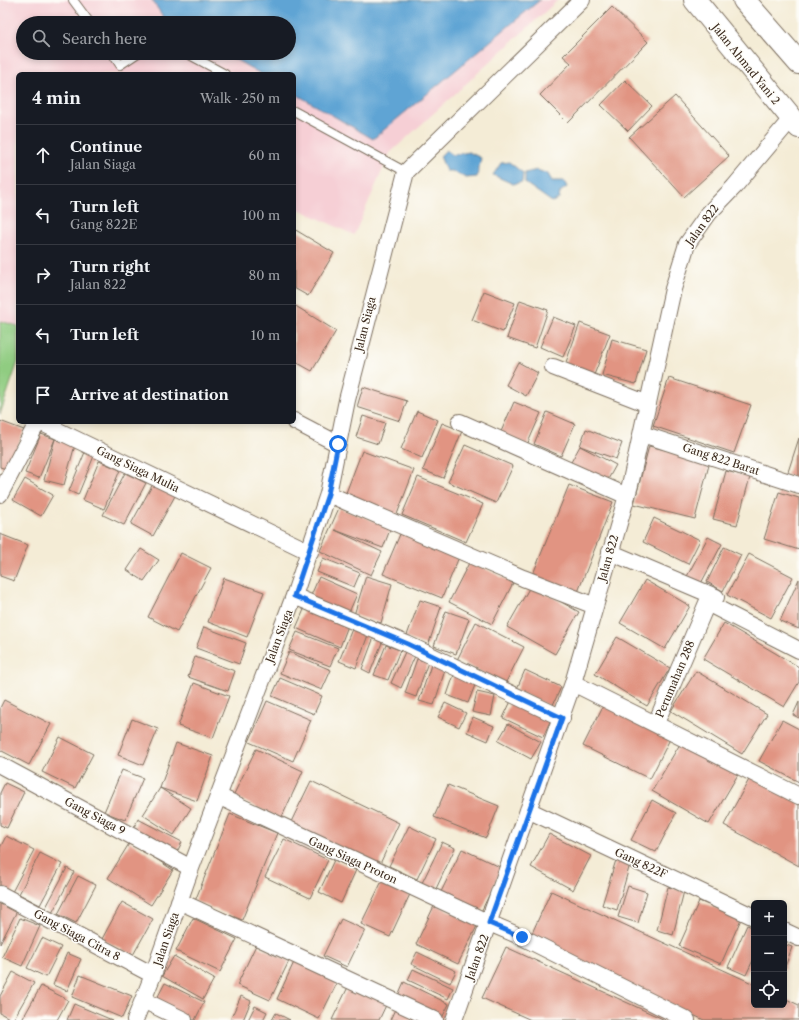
<!DOCTYPE html>
<meta charset="utf-8">
<style>
body{margin:0;font-family:"Libre Caslon Text",serif;background:#242831;color:#f1f3f6}
.controls{position:absolute;right:12px;bottom:12px;display:grid;overflow:hidden;border-radius:6px;box-shadow:0 2px 6px #0003}
.controls button{width:36px;height:36px;display:grid;place-items:center;padding:0;border:0;border-bottom:1px solid #363941;background:#171b24;color:#f1f3f6;font:20px sans-serif}
.stop{position:absolute;width:12px;height:12px;margin:-9px;border:3px solid #1a73e8;border-radius:50%;background:#fff}
.stop.end{background:#1a73e8;border-color:#fff;box-shadow:0 1px 4px #0008}
.list{margin:0;padding:0;list-style:none}
h2{display:flex;justify-content:space-between;align-items:center;height:52px;margin:0;padding:0 16px;font-size:17px}
h2 small{font-size:13px;font-weight:400;color:#9ea1a6}
.list li{display:grid;grid-template-columns:26px 1fr auto;gap:12px;align-items:center;box-sizing:border-box;height:60px;padding:0 16px;border-top:1px solid #363941}
.list b{display:block;font-size:15px;white-space:nowrap}
.list p{margin:0;font-size:13px;white-space:nowrap;color:#9ea1a6}
.list em{font-size:13px;font-style:normal;color:#9ea1a6}
.icon{flex:none;width:22px;height:22px;fill:none;stroke:currentColor;stroke-width:2;stroke-linecap:round;stroke-linejoin:round}
.map{position:relative;flex:none;width:799px;height:1020px;overflow:hidden}
.search{position:absolute;background:#171b24;box-shadow:0 2px 6px #0003;left:16px;top:16px;width:280px;height:44px;display:flex;align-items:center;gap:10px;box-sizing:border-box;padding:0 14px;border-radius:22px;color:#9ea1a6;font-size:15px}
.panel{position:absolute;background:#171b24;box-shadow:0 2px 6px #0003;left:16px;top:72px;width:280px;height:352px;border-radius:6px}
.map>svg:first-child{display:block}
.built{fill:#f6cfd5;fill-rule:evenodd}
.green{fill:#90cc81;stroke:#667b50}
.water{fill:#5ea4d4;stroke:#4c6779}
.building{fill:#e19482}
.lines{fill:none;stroke-linecap:round;stroke-linejoin:round}
.service-casing{stroke:#7c6e5e;stroke-width:10}
.minor-casing{stroke:#7c6e5e;stroke-width:18}
.trunk-casing{stroke:#7c6e5e;stroke-width:24}
.service{stroke:#fff;stroke-width:8}
.minor{stroke:#fff;stroke-width:16}
.trunk{stroke:#fff;stroke-width:22}
.route{stroke:#1a73e8;stroke-width:5}
.labels{text-anchor:middle;stroke-width:3;stroke-linejoin:round;paint-order:stroke}
.street-label{font-size:11px;fill:#3b2a1e;stroke:#fdfcf7}
</style>
<div class="map">
<svg width="799" height="1020" viewBox="0 0 799 1020">
<rect width="100%" height="100%" fill="#fdfcf7"/>
<filter id="ink" filterUnits="userSpaceOnUse"><feTurbulence type="fractalNoise" baseFrequency=".025" numOctaves="2"/><feDisplacementMap in="SourceGraphic" scale="8" xChannelSelector="R" yChannelSelector="G"/><feConvolveMatrix kernelMatrix="1 2 1 2 8 2 1 2 1" color-interpolation-filters="sRGB"/></filter>
<filter id="wash" filterUnits="userSpaceOnUse"><feTurbulence type="fractalNoise" baseFrequency=".012" numOctaves="4" result="noise"/><feDisplacementMap in="SourceGraphic" scale="16" xChannelSelector="R" yChannelSelector="G"/><feGaussianBlur stdDeviation="0.9" result="paint"/><feColorMatrix in="noise" values="0 0 0 0 0 0 0 0 0 0 0 0 0 0 0 0 0 1.4 0 .05"/><feComposite in="paint" operator="in"/></filter>
<g filter="url(#wash)">
<rect width="100%" height="100%" fill="#f4ecd6"/>
<!-- built -->
<path class="built" d="M 0,0 L 558,0 L 390,153 L 354,235 L 294,207 L 294,74 L 18,74 L 18,326 L 0,321 ZM 23,23 L 289,23 L 289,53 L 23,53 Z"/>
<!-- green -->
<path class="green" d="M 0,321 L 18,326 L 18,362 L 0,414 Z"/>
<!-- water -->
<path class="water" d="M 152,0 L 540,0 L 373,139 L 294,93 L 294,74 L 261,74 L 224,53 L 289,53 L 289,23 L 172,23 L 164,18 Z
M 446,150 L 453,155 L 469,152 L 481,158 L 477,177 L 466,178 L 452,171 L 446,171 L 440,156 Z
M 509,162 L 523,173 L 522,182 L 513,184 L 493,175 L 501,163 Z
M 537,170 L 548,174 L 552,181 L 564,181 L 567,187 L 560,192 L 559,199 L 552,202 L 525,183 L 525,173 Z"/>
<g id="blocks">
<!-- building -->
<path class="building" d="M 612,7 L 648,42 L 568,123 L 540,95 L 571,63 L 563,56 Z
M 625,80 L 652,106 L 628,131 L 601,105 Z
M 675,96 L 729,156 L 684,197 L 629,137 Z
M 294,229 L 334,253 L 308,296 L 294,288 Z
M 484,291 L 515,303 L 503,332 L 472,320 Z
M 520,300 L 548,310 L 535,348 L 507,338 Z
M 294,305 L 336,331 L 312,371 L 294,361 Z
M 553,317 L 576,326 L 563,357 L 540,347 Z
M 580,323 L 610,334 L 594,375 L 565,365 Z
M 612,339 L 646,349 L 636,384 L 602,375 Z
M 518,362 L 538,373 L 526,396 L 506,385 Z
M 669,378 L 751,405 L 734,453 L 653,426 Z
M 363,387 L 407,401 L 400,421 L 357,407 Z
M 514,402 L 541,413 L 527,445 L 500,434 Z
M 417,411 L 438,420 L 422,458 L 401,449 Z
M 547,412 L 575,424 L 561,456 L 534,444 Z
M 363,416 L 385,423 L 378,444 L 356,437 Z
M 0,421 L 24,430 L 9,470 L 0,467 Z
M 442,423 L 462,431 L 443,478 L 423,470 Z
M 586,429 L 622,443 L 616,459 L 580,446 Z
M 41,434 L 55,439 L 39,478 L 25,473 Z
M 799,438 L 799,479 L 787,475 Z
M 55,439 L 75,445 L 64,485 L 44,480 Z
M 465,445 L 513,466 L 496,503 L 448,482 Z
M 580,446 L 616,465 L 606,483 L 570,464 Z
M 649,446 L 710,461 L 695,519 L 634,504 Z
M 362,451 L 414,470 L 396,517 L 344,498 Z
M 85,452 L 94,456 L 78,495 L 69,491 Z
M 99,461 L 120,470 L 104,509 L 83,500 Z
M 726,471 L 750,477 L 737,525 L 713,519 Z
M 125,473 L 146,483 L 124,525 L 103,515 Z
M 418,477 L 483,504 L 466,542 L 402,515 Z
M 25,479 L 53,495 L 41,516 L 13,500 Z
M 154,482 L 176,494 L 153,536 L 131,524 Z
M 569,485 L 613,502 L 576,597 L 531,579 Z
M 779,492 L 799,498 L 799,550 L 764,539 Z
M 339,508 L 391,527 L 383,548 L 335,530 L 382,552 L 371,575 L 320,551 Z
M 654,518 L 700,540 L 688,564 L 643,542 Z
M 401,532 L 459,557 L 442,598 L 383,574 Z
M 0,534 L 28,545 L 14,581 L 0,576 Z
M 708,537 L 722,544 L 698,589 L 684,582 Z
M 724,547 L 741,555 L 723,591 L 707,582 Z
M 141,549 L 159,560 L 144,581 L 127,570 Z
M 181,553 L 211,568 L 177,632 L 148,617 Z
M 749,554 L 793,577 L 771,618 L 727,595 Z
M 323,558 L 360,573 L 354,587 L 317,572 Z
M 470,561 L 513,583 L 492,624 L 449,602 Z
M 366,576 L 392,584 L 381,623 L 354,615 Z
M 319,577 L 357,594 L 347,617 L 309,600 Z
M 224,578 L 264,592 L 247,637 L 208,622 Z
M 799,579 L 799,629 L 780,621 Z
M 645,580 L 690,606 L 665,649 L 620,623 Z
M 531,585 L 579,612 L 555,654 L 507,627 Z
M 420,600 L 441,607 L 428,646 L 406,638 Z
M 306,605 L 349,623 L 340,647 L 296,628 Z
M 446,611 L 469,619 L 456,654 L 434,646 Z
M 476,622 L 524,647 L 505,684 L 457,660 Z
M 724,623 L 799,667 L 799,682 L 784,707 L 703,659 Z
M 204,627 L 246,643 L 239,664 L 196,648 Z
M 352,629 L 368,635 L 356,668 L 339,661 Z
M 297,632 L 338,648 L 330,666 L 289,650 Z
M 374,637 L 383,640 L 370,673 L 362,669 Z
M 617,637 L 670,668 L 647,706 L 595,674 Z
M 386,645 L 400,650 L 388,680 L 374,675 Z
M 289,652 L 331,670 L 322,690 L 280,673 Z
M 405,652 L 415,656 L 401,688 L 391,683 Z
M 195,657 L 235,671 L 228,691 L 188,677 Z
M 417,659 L 428,662 L 416,697 L 405,693 Z
M 431,665 L 445,670 L 434,705 L 419,701 Z
M 525,670 L 561,687 L 552,707 L 516,691 Z
M 696,671 L 767,714 L 742,754 L 671,711 Z
M 455,672 L 477,680 L 468,703 L 447,695 Z
M 280,678 L 322,696 L 314,714 L 272,696 Z
M 194,683 L 229,696 L 213,738 L 178,726 Z
M 477,692 L 495,696 L 491,716 L 472,712 Z
M 512,699 L 552,717 L 543,737 L 503,718 Z
M 4,700 L 51,724 L 29,765 L 0,750 L 0,708 Z
M 267,701 L 311,720 L 293,761 L 249,742 Z
M 605,702 L 672,735 L 650,779 L 583,746 Z
M 799,702 L 799,718 L 793,715 Z
M 445,703 L 466,713 L 459,727 L 438,717 Z
M 473,717 L 494,726 L 488,741 L 467,732 Z
M 132,719 L 158,729 L 143,765 L 118,755 Z
M 782,720 L 799,729 L 799,782 L 759,761 Z
M 508,724 L 541,742 L 531,759 L 498,741 Z
M 60,737 L 93,754 L 75,788 L 42,772 Z
M 683,739 L 740,771 L 709,824 L 652,791 Z
M 176,743 L 213,756 L 197,801 L 160,788 Z
M 256,749 L 303,771 L 281,819 L 233,796 Z
M 122,770 L 143,778 L 125,820 L 104,812 Z
M 751,776 L 799,802 L 799,866 L 724,825 Z
M 311,781 L 399,823 L 379,866 L 290,824 Z
M 5,783 L 24,792 L 7,828 L 0,825 L 0,793 Z
M 448,785 L 499,806 L 486,838 L 434,817 Z
M 160,788 L 191,808 L 174,835 L 143,815 Z
M 652,800 L 676,813 L 656,852 L 631,840 Z
M 230,814 L 277,833 L 242,920 L 195,901 Z
M 138,819 L 182,842 L 177,852 L 133,829 Z
M 409,826 L 436,839 L 417,879 L 389,866 Z
M 549,834 L 591,856 L 573,890 L 531,867 Z
M 6,836 L 34,850 L 12,892 L 0,886 L 0,848 Z
M 284,839 L 328,860 L 310,898 L 265,877 Z
M 130,842 L 173,870 L 151,905 L 108,878 Z
M 442,842 L 455,848 L 435,891 L 421,885 Z
M 462,849 L 502,868 L 480,914 L 440,894 Z
M 40,853 L 62,864 L 40,905 L 19,894 Z
M 334,860 L 356,870 L 341,903 L 319,892 Z
M 616,860 L 630,864 L 617,910 L 602,905 Z
M 67,868 L 74,872 L 52,913 L 45,909 Z
M 78,876 L 96,885 L 76,923 L 58,914 Z
M 383,879 L 411,892 L 390,937 L 361,924 Z
M 628,886 L 647,892 L 638,923 L 618,917 Z
M 668,887 L 684,891 L 673,935 L 657,930 Z
M 551,891 L 754,984 L 754,1005 L 784,1005 L 784,998 L 799,1005 L 799,1020 L 704,1020 L 529,940 Z
M 699,901 L 741,919 L 721,964 L 679,946 Z
M 122,902 L 153,919 L 133,955 L 102,939 Z
M 0,903 L 17,911 L 0,944 Z
M 435,904 L 478,924 L 458,964 L 416,944 Z
M 20,918 L 40,926 L 22,966 L 2,957 Z
M 193,918 L 237,939 L 220,972 L 176,951 Z
M 341,919 L 365,930 L 347,967 L 323,956 Z
M 747,925 L 754,928 L 754,958 L 746,975 L 728,967 Z
M 42,938 L 61,947 L 46,977 L 27,968 Z
M 784,944 L 792,947 L 784,970 Z
M 256,945 L 289,961 L 270,1000 L 237,985 Z
M 506,947 L 665,1020 L 531,1020 L 482,998 Z
M 417,952 L 456,971 L 450,983 L 411,964 Z
M 67,953 L 81,959 L 67,991 L 53,985 Z
M 174,956 L 214,979 L 203,999 L 162,976 Z
M 295,960 L 338,981 L 319,1019 L 277,999 Z
M 413,969 L 453,988 L 448,999 L 408,980 Z
M 13,972 L 34,983 L 13,1020 L 0,1013 L 0,996 Z
M 80,975 L 132,996 L 122,1018 L 72,997 Z
M 404,982 L 449,1004 L 441,1020 L 396,1000 Z
M 165,983 L 204,1002 L 195,1020 L 191,1020 L 155,1002 Z
M 349,985 L 387,1003 L 379,1020 L 332,1020 Z
M 41,986 L 68,1000 L 57,1020 L 22,1020 Z
M 241,996 L 251,1001 L 243,1020 L 230,1020 Z
M 74,1004 L 112,1020 L 67,1020 Z
M 397,1005 L 429,1020 L 390,1020 Z
M 255,1006 L 267,1012 L 263,1020 L 248,1020 Z
M 276,1013 L 290,1020 L 272,1020 Z"/>
</g>
</g>
<g filter="url(#ink)">
<use href="#blocks" fill-opacity="0" stroke="#7c6e5e" stroke-width="1"/>
<g class="lines">
<defs>
<path id="service" d="M 73,0 L 90,23
M 112,53 L 120,65 L 138,53
M 186,53 L 225,74
M 294,111 L 406,172"/>
<path id="minor" d="M 553,367 L 648,404
M 294,421 L 338,444
M 460,422 L 627,496
M 642,434 L 799,485
M 0,494 L 34,429 L 40,422 L 310,552
M 328,494 L 523,578 L 595,606
M 610,552 L 716,597
M 294,596 L 407,644 L 562,718
M 573,683 L 799,796
M 656,723 L 707,603 L 799,650
M 0,765 L 191,868
M 218,796 L 489,923 L 522,937 L 687,1020
M 528,810 L 754,917
M 0,894 L 153,975
M 179,901 L 435,1020
M 784,931 L 799,938
M 143,1000 L 184,1020
M 135,1020 L 153,975 L 191,868 L 294,596 L 328,494 L 347,400 L 406,172 L 582,0
M 454,1020 L 573,683 L 630,485 L 673,289 L 687,244 L 709,213 L 734,187 L 791,119"/>
<path id="trunk" d="M 695,0 L 799,127
M 744,0 L 799,63"/>
</defs>
<!-- service casing -->
<use href="#service" class="service-casing"/>
<!-- minor casing -->
<use href="#minor" class="minor-casing"/>
<!-- trunk casing -->
<use href="#trunk" class="trunk-casing"/>
<!-- service -->
<use href="#service" class="service"/>
<!-- minor -->
<use href="#minor" class="minor"/>
<!-- trunk -->
<use href="#trunk" class="trunk"/>
</g>
</g>
<g class="lines" filter="url(#ink)">
<!-- route -->
<path class="route" d="M 338,444 L 328,494 L 294,596 L 408,644 L 562,718 L 489,923 L 522,937"/>
</g>
<g class="labels">
<!-- street labels -->
<g class="street-label">
<text transform="translate(746 64) rotate(51)" y="4">Jalan Ahmad Yani 2</text>
<text transform="translate(702 225) rotate(-54)" y="4">Jalan 822</text>
<text transform="translate(365 324) rotate(-76)" y="4">Jalan Siaga</text>
<text transform="translate(721 459) rotate(18)" y="4">Gang 822 Barat</text>
<text transform="translate(138 469) rotate(26)" y="4">Gang Siaga Mulia</text>
<text transform="translate(608 558) rotate(-74)" y="4">Jalan 822</text>
<text transform="translate(279 636) rotate(-69)" y="4">Jalan Siaga</text>
<text transform="translate(675 679) rotate(-67)" y="4">Perumahan 288</text>
<text transform="translate(95 816) rotate(28)" y="4">Gang Siaga 9</text>
<text transform="translate(353 860) rotate(25)" y="4">Gang Siaga Proton</text>
<text transform="translate(641 863) rotate(25)" y="4">Gang 822F</text>
<text transform="translate(77 935) rotate(28)" y="4">Gang Siaga Citra 8</text>
<text transform="translate(166 939) rotate(-71)" y="4">Jalan Siaga</text>
<text transform="translate(477 957) rotate(-70)" y="4">Jalan 822</text>
</g>
</g>
</svg>
<div class="controls">
<button>+</button>
<button>−</button>
<button><svg class="icon" aria-label="locate" viewBox="0 0 24 24"><circle cx="12" cy="12" r="6"/><path d="M12 2v4M12 18v4M2 12h4M18 12h4"/></svg></button>
</div>
<div class="stop" style="left:338px;top:444px"></div>
<div class="stop end" style="left:522px;top:937px"></div>
<div class="search"><svg class="icon" aria-label="search" viewBox="0 0 24 24"><circle cx="10" cy="10" r="6"/><path d="M15 15l6 6"/></svg>Search here</div>
<section class="panel">
<h2>4 min<small>Walk · 250 m</small></h2>
<ul class="list">
<li><svg class="icon" aria-label="ahead" viewBox="0 0 24 24"><path d="M12 20V5M6 11l6-6 6 6"/></svg><div><b>Continue</b><p>Jalan Siaga</p></div><em>60 m</em></li>
<li><svg class="icon" aria-label="left" viewBox="0 0 24 24"><path d="M17 20v-9H6M10 6l-5 5 5 5"/></svg><div><b>Turn left</b><p>Gang 822E</p></div><em>100 m</em></li>
<li><svg class="icon" aria-label="right" viewBox="0 0 24 24"><path d="M7 20v-9h11M14 6l5 5-5 5"/></svg><div><b>Turn right</b><p>Jalan 822</p></div><em>80 m</em></li>
<li><svg class="icon" aria-label="left" viewBox="0 0 24 24"><path d="M17 20v-9H6M10 6l-5 5 5 5"/></svg><div><b>Turn left</b></div><em>10 m</em></li>
<li><svg class="icon" aria-label="arrive" viewBox="0 0 24 24"><path d="M6 21V4h12l-3 4 3 4H6"/></svg><div><b>Arrive at destination</b></div></li>
</ul>
</section>
</div>
